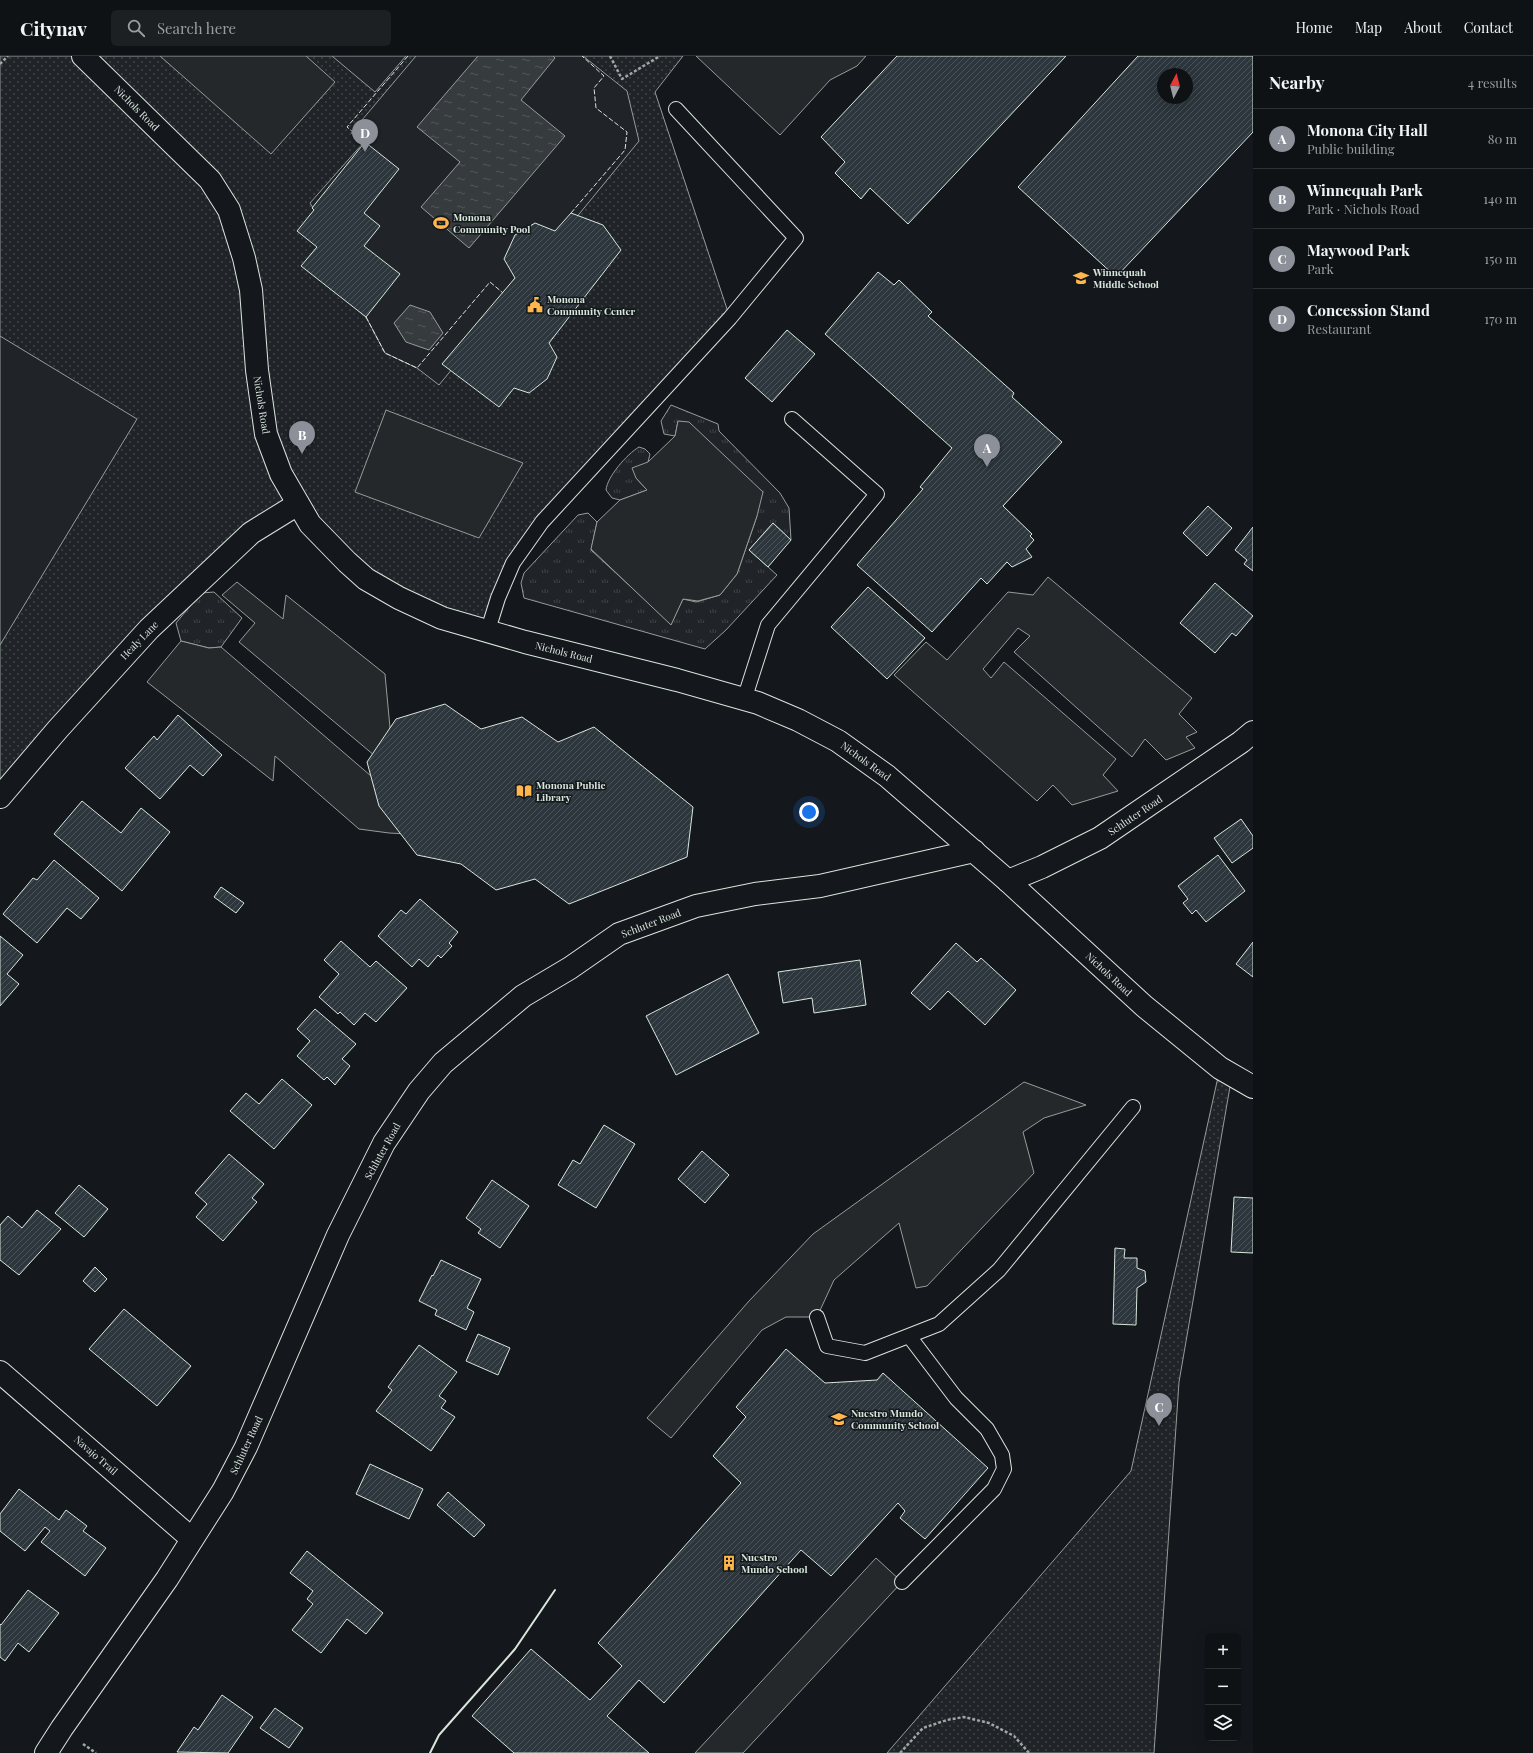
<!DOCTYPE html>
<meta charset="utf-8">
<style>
body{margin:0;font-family:"Playfair Display",serif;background:#1d2022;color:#f1f3f6}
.controls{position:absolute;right:12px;bottom:12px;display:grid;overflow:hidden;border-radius:6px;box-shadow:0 4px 16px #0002}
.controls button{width:36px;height:36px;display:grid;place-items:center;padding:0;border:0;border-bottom:1px solid #2f3234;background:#0f1215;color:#f1f3f6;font:20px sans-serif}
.compass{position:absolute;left:1157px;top:12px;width:36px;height:36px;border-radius:50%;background:#0f1215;box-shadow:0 4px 16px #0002;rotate:7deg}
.you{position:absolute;left:809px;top:756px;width:14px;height:14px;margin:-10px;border:3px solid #fff;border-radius:50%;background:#1a73e8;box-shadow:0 0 0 6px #1a73e833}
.badge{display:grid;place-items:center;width:26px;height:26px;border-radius:50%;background:#8c9099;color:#fff;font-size:13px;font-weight:700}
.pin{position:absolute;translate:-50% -33px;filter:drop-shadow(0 1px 2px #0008)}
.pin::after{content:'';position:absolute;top:21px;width:14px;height:12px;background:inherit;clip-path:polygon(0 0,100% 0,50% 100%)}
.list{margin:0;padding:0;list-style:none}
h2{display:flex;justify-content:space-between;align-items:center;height:52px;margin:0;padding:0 16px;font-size:17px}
h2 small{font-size:13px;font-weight:400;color:#9b9ea0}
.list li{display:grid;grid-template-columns:26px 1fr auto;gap:12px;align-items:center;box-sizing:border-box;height:60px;padding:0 16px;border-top:1px solid #2f3234}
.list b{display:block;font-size:15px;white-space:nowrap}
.list p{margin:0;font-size:13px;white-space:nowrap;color:#9b9ea0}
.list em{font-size:13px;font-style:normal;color:#9b9ea0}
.icon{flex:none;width:22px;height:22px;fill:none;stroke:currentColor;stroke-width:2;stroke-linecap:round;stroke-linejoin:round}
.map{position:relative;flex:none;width:1253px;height:1697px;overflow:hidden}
header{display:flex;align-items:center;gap:24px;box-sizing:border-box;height:56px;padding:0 20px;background:#0f1215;border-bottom:1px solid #2f3234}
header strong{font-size:19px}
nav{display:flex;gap:22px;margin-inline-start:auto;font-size:14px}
.search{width:280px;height:36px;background:#1d2022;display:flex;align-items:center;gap:10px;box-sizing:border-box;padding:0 14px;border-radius:6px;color:#9b9ea0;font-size:15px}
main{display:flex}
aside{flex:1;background:#0f1215}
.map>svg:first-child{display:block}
.grass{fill:url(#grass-tufts);stroke:#939e99}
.park{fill:url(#park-dots);stroke:#939e99}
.pitch{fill:#202428;stroke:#939e99}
.parking{fill:#24282b;stroke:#939e99}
.water{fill:url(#water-ripples);stroke:#939e99}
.building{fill:url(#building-hatch);stroke:#d8e6dc;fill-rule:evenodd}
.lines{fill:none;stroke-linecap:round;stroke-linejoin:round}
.service-casing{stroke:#d8e6dc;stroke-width:16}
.minor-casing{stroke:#d8e6dc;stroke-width:24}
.tertiary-casing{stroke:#d8e6dc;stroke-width:24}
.path{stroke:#9da8a2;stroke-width:2.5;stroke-dasharray:3 2;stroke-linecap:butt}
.service{stroke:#14181c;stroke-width:14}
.minor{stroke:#14181c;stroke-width:22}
.tertiary{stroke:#14181c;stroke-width:22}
.fence{stroke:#d8e6dc;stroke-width:1;stroke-dasharray:5 2;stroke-linecap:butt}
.wall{stroke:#d8e6dc;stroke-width:2}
.labels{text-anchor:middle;stroke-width:3;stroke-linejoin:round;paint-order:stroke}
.street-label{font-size:10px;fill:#d8e6dc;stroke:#14181c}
.poi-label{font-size:10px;font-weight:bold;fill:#d8e6dc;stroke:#14181c;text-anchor:start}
</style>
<header>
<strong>Citynav</strong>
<div class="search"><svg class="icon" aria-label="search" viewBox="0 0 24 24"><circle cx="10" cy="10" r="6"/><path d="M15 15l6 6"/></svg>Search here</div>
<nav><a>Home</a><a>Map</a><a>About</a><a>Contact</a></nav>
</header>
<main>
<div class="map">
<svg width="1253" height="1697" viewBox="0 0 1253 1697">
<defs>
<pattern id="grass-tufts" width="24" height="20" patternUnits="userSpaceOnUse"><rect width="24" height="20" fill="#202428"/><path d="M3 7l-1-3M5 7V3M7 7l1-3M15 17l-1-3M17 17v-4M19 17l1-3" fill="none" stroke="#404447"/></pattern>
<pattern id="park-dots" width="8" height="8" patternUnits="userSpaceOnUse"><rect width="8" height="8" fill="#202428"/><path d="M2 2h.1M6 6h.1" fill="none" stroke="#404447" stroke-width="1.8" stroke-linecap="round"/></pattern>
<pattern id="water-ripples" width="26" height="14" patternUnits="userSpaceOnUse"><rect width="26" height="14" fill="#363b3e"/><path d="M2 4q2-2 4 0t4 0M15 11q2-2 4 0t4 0" fill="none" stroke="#525759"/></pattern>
<pattern id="building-hatch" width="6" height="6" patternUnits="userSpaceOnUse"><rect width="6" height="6" fill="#2c363c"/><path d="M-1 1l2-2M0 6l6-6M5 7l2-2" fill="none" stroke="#4a5358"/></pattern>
</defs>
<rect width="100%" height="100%" fill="#14181c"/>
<!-- grass -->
<path class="grass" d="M 671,349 L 718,368 L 719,375 L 780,437 L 789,452 L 791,484 L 773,467 L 749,494 L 777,519 L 726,574 L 705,593 L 524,542 L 521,527 L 524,517 L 578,459 L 588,457 L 597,466 L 591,494 L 671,568 L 683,543 L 696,546 L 720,539 L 737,518 L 757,460 L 678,365 L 675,380 L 664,378 L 661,365 Z
M 639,391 L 645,393 L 650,398 L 648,406 L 636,422 L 647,434 L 620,444 L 612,442 L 606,434 C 607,421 627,398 639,391 Z
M 214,536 L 242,562 L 221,591 L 209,592 L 181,585 L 176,567 L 201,537 Z"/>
<!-- park -->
<path class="park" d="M 0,0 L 683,0 L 655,36 L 730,262 L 513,507 L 488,574 L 399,542 L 298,448 L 258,472 L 0,741 Z
M 1220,1012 L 1232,1019 L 1179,1326 L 1154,1697 L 887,1697 L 1131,1415 Z"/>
<!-- pitch -->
<path class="pitch" d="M 332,0 L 406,0 L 375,36 Z
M 416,0 L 583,0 L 627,35 L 639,85 L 439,329 L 417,312 L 385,297 L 366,261 L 308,208 L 324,191 L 317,158 L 310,147 L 364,86 L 351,77 Z
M 0,280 L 137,363 L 0,589 Z"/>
<!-- parking -->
<path class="parking" d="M 160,0 L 306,0 L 335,26 L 271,98 Z
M 696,0 L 866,0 L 857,10 L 830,24 L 780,79 Z
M 386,354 L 523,407 L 479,482 L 355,436 Z
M 678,365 L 689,366 L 763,436 L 757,460 L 737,518 L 720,539 L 698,545 L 683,543 L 671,569 L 591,493 L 597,466 L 620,444 L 647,434 L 636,422 L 632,412 L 648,406 L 675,380 Z
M 1048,521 L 1192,642 L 1179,658 L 1197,676 L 1186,681 L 1195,692 L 1166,704 L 1145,683 L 1132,701 L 1014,596 L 1030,580 L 1018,572 L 983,613 L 991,622 L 1004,606 L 1116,703 L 1103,719 L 1118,735 L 1072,749 L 1053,729 L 1037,745 L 894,619 L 926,586 L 947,604 L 1008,536 L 1033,539 Z
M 237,526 L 283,563 L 286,539 L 385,618 L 390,672 L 429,779 L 389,777 L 359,773 L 275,700 L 273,725 L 147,626 L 181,585 L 209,592 L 221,591 L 371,720 L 381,705 L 239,586 L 255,567 L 222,539 Z
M 1024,1026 L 1086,1049 L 1044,1062 L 1023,1076 L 1034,1117 L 927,1230 L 916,1232 L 899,1167 L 834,1224 L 817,1261 L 786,1261 L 762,1274 L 671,1382 L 647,1362 L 749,1245 L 813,1178 Z
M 876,1502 L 902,1526 L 743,1697 L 695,1697 Z"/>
<!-- water -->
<path class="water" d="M 478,0 L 553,0 L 555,2 L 521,44 L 565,80 L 469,192 L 421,151 L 460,106 L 417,71 Z
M 410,249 L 430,256 L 443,277 L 429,294 L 406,286 L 394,267 Z"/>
<!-- building -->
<path class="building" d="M 897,0 L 1066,0 L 908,168 L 870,132 L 861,143 L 835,117 L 845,106 L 821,81 Z
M 1138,0 L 1253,0 L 1253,76 L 1116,221 L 1018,131 ZM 1163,18 L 1187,18 L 1187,42 L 1163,42 Z
M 365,86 L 399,113 L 364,157 L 380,170 L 364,190 L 400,218 L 366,261 L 301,210 L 317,191 L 297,175 L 314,154 L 312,152 Z
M 571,157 L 603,169 L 621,194 L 549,287 L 557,301 L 547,323 L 529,337 L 514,332 L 499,351 L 442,308 L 515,222 L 504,203 L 515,179 L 535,167 L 555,175 Z
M 878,216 L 894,229 L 899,224 L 932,256 L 928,260 L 1014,337 L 1012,341 L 1062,386 L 1003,450 L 1032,478 L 1030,480 L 1034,484 L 1026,493 L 1032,501 L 1012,511 L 1007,506 L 987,528 L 981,522 L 932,576 L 857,509 L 923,433 L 920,431 L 952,392 L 825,278 Z
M 787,274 L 815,298 L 772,346 L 745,322 Z
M 1208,450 L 1232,472 L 1207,500 L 1183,477 Z
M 773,467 L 791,484 L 768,511 L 749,494 Z
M 1253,471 L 1253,515 L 1244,508 L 1247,504 L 1235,494 Z
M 1215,527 L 1253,560 L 1236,580 L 1232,577 L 1215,597 L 1180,567 Z
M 868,531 L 925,582 L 887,623 L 831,571 Z
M 445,648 L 481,673 L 522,661 L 558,686 L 594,671 L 693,751 L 687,801 L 569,848 L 535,823 L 496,834 L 461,808 L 417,799 L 379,750 L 367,706 L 396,663 Z
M 178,659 L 222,699 L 203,720 L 190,709 L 160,743 L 125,712 L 154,680 L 157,684 Z
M 82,745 L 121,777 L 141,752 L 170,776 L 122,835 L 54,778 Z
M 1241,763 L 1253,780 L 1253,792 L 1232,807 L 1214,782 Z
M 1218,799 L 1245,835 L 1206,866 L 1196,854 L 1192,858 L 1183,847 L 1188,843 L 1178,830 Z
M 54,804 L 99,842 L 81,863 L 67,852 L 37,887 L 3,858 L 33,822 L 37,824 Z
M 221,831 L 244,847 L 236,857 L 214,841 Z
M 420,843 L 458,876 L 449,887 L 452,890 L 441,902 L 438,899 L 428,911 L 419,903 L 412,911 L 378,880 L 401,854 L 406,858 Z
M 0,880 L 23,899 L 7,918 L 19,928 L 0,950 Z
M 341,885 L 370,911 L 376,905 L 407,932 L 376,966 L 365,957 L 354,969 L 340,956 L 338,958 L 319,941 L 339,918 L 324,904 Z
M 1253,886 L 1253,921 L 1236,908 Z
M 956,887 L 977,906 L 981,902 L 1016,934 L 985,969 L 948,935 L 930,954 L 911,937 Z
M 860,904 L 866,949 L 814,957 L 812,942 L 783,947 L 778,916 Z
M 728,918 L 759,977 L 676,1019 L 646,960 Z
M 315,953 L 356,988 L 342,1003 L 350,1010 L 335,1029 L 327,1021 L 324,1024 L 297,1000 L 310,985 L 297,973 Z
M 282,1023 L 312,1049 L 274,1093 L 230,1055 L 246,1037 L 259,1048 Z
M 604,1069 L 635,1088 L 596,1152 L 558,1129 L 573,1104 L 580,1108 Z
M 702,1095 L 729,1119 L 705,1147 L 678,1123 Z
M 229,1098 L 264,1128 L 252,1142 L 257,1146 L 223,1185 L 196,1161 L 207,1148 L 195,1137 Z
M 492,1124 L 529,1150 L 500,1192 L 478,1177 L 481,1173 L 466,1162 Z
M 79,1129 L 108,1153 L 84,1181 L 55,1157 Z
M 1234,1141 L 1253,1142 L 1253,1197 L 1231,1196 Z
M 37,1154 L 61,1173 L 19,1219 L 0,1204 L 0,1169 L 8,1160 L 22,1172 Z
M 1115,1192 L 1125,1193 L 1124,1202 L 1137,1202 L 1137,1212 L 1145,1215 L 1146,1226 L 1137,1232 L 1136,1269 L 1113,1268 Z
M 441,1204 L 481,1223 L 467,1252 L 474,1256 L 466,1274 L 435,1259 L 437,1254 L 419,1245 L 432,1219 L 433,1220 Z
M 95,1211 L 107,1223 L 95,1236 L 83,1225 Z
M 124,1253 L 191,1310 L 157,1350 L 89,1293 Z
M 478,1278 L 510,1292 L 498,1319 L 466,1305 Z
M 419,1289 L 457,1316 L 439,1340 L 446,1345 L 441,1352 L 455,1361 L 431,1395 L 376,1355 L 392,1334 L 388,1331 Z
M 786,1293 L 825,1327 L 877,1324 L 883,1317 L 988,1412 L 925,1483 L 900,1462 L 905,1455 L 898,1447 L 831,1520 L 801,1494 L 664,1647 L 639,1624 L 607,1660 L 649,1697 L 514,1697 L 472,1660 L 531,1593 L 590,1644 L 622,1610 L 598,1587 L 741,1427 L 713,1400 L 746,1361 L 736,1351 Z
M 370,1408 L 423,1433 L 409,1463 L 356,1438 Z
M 19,1433 L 59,1464 L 66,1454 L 87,1470 L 83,1475 L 106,1492 L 85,1520 L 41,1486 L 50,1475 L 45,1471 L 25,1495 L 0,1475 L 0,1458 Z
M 448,1436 L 485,1469 L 474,1481 L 437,1449 Z
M 307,1495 L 383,1557 L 366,1578 L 347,1563 L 321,1597 L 292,1574 L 313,1548 L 307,1543 L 313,1535 L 290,1517 Z
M 28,1534 L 59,1557 L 29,1596 L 18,1587 L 5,1605 L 0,1601 L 0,1568 L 1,1569 Z
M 222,1639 L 253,1661 L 228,1697 L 177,1696 L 194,1671 L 198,1674 Z
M 275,1652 L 303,1672 L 289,1692 L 260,1672 Z"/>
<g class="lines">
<defs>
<path id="service" d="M 488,574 L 498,542 L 513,507 L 542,466 L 730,262 L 796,182 L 676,53
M 744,644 L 768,569 L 877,438 L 792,363
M 817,1261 L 827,1290 L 865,1297 L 939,1268 L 999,1214 L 1133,1051
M 902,1526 L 994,1433 L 1004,1413 L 1002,1399 L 987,1373 L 956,1342 L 909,1280"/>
<path id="minor" d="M 0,741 L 58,673 L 149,573 L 251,477 L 298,448
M 1008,825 L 1042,811 L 1100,782 L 1241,686 L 1253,676
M 0,1316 L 192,1483
M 46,1697 L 62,1672 L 167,1523 L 223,1435 L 246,1391 L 338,1179 L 384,1087 L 419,1035 L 443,1007 L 523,940 L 570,912 L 619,878 L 696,850 L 755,838 L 820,830 L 974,795"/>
<path id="tertiary" d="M 83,0 L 210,124 L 229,154 L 244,202 L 251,234 L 257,314 L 266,378 L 281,418 L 310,468 L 347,506 L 366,523 L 399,542 L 442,562 L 525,586 L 677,624 L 758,647 L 798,664 L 838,685 L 887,720 L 1008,825 L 1144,950 L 1220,1012 L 1253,1031"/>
</defs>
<!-- service casing -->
<use href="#service" class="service-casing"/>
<!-- minor casing -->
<use href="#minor" class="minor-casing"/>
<!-- tertiary casing -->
<use href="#tertiary" class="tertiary-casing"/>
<!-- path -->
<path class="path" d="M 610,0 L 622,23 L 660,0
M 0,8 L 8,0
M 83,1688 L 96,1697
M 900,1697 L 923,1672 L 947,1664 L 964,1661 L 989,1667 L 1014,1680 L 1029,1697"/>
<!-- service -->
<use href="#service" class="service"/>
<!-- minor -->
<use href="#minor" class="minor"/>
<!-- tertiary -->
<use href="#tertiary" class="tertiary"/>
<!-- fence -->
<path class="fence" d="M 365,86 L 347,71 L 408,0
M 571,157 L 625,94 L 627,76 L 596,52 L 594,32 L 604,20 L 582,0
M 366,261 L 385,297 L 417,312 L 490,226 L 503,237"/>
<!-- wall -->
<path class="wall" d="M 430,1697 L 439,1679 L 515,1593 L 555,1534"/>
</g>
<!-- icons -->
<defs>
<symbol id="stadium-bare" viewBox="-9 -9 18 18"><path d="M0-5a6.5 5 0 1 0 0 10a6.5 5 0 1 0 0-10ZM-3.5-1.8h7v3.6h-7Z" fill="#ffb74d" stroke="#14181c" stroke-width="2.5" paint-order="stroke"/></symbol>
<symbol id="school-bare" viewBox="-9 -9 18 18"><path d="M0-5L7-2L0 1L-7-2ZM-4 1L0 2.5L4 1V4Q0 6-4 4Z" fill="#ffb74d" stroke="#14181c" stroke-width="2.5" paint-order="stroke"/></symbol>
<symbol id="civic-bare" viewBox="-9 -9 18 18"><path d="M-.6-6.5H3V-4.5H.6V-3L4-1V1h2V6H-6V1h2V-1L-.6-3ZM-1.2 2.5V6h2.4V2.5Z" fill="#ffb74d" stroke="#14181c" stroke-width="2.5" paint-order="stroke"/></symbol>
<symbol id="library-bare" viewBox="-9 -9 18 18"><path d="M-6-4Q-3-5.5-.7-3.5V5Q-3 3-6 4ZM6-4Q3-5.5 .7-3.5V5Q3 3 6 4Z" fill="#ffb74d" stroke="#14181c" stroke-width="2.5" paint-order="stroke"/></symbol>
<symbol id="building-bare" viewBox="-9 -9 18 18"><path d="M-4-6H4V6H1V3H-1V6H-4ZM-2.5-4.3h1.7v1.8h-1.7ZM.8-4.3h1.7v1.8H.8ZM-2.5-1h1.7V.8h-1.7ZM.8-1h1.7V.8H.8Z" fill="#ffb74d" stroke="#14181c" stroke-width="2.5" paint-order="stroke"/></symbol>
</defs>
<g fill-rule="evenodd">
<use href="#stadium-bare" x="430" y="156" width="22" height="22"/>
<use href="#school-bare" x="1070" y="211" width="22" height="22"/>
<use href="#civic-bare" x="524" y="238" width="22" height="22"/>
<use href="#library-bare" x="513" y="724" width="22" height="22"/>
<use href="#school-bare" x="828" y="1352" width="22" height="22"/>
<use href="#building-bare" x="718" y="1496" width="22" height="22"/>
</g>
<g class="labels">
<!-- street labels -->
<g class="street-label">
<text transform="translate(137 52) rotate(45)" y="4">Nichols Road</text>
<text transform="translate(262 349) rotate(81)" y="4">Nichols Road</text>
<text transform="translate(139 584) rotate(-46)" y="4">Healy Lane</text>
<text transform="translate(564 596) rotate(14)" y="4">Nichols Road</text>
<text transform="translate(866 705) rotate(36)" y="4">Nichols Road</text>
<text transform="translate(1135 759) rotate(-34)" y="4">Schluter Road</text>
<text transform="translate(651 867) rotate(-21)" y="4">Schluter Road</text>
<text transform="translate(1109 918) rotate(43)" y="4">Nichols Road</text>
<text transform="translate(382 1095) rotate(-61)" y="4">Schluter Road</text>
<text transform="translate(246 1389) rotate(-65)" y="4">Schluter Road</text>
<text transform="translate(96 1399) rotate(41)" y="4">Navajo Trail</text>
</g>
<!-- poi labels -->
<g class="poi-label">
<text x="453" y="165">Monona<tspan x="453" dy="12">Community Pool</tspan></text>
<text x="1093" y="220">Winnequah<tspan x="1093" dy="12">Middle School</tspan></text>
<text x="547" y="247">Monona<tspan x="547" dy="12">Community Center</tspan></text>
<text x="536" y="733">Monona Public<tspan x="536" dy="12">Library</tspan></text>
<text x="851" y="1361">Nuestro Mundo<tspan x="851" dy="12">Community School</tspan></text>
<text x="741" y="1505">Nuestro<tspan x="741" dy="12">Mundo School</tspan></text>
</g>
</g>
</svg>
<div class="controls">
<button>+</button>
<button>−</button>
<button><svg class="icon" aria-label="layers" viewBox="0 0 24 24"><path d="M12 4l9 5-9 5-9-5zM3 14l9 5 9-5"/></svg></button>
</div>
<svg class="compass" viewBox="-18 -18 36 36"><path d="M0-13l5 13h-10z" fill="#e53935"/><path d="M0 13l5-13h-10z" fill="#9b9ea0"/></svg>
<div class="you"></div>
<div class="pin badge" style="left:987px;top:411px">A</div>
<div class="pin badge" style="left:302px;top:398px">B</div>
<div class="pin badge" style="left:1159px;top:1370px">C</div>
<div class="pin badge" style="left:365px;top:96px">D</div>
</div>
<aside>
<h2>Nearby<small>4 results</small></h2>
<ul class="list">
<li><span class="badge">A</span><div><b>Monona City Hall</b><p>Public building</p></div><em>80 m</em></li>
<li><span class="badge">B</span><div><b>Winnequah Park</b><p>Park · Nichols Road</p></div><em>140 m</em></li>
<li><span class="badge">C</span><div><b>Maywood Park</b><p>Park</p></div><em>150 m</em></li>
<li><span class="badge">D</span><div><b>Concession Stand</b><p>Restaurant</p></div><em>170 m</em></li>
</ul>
</aside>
</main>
